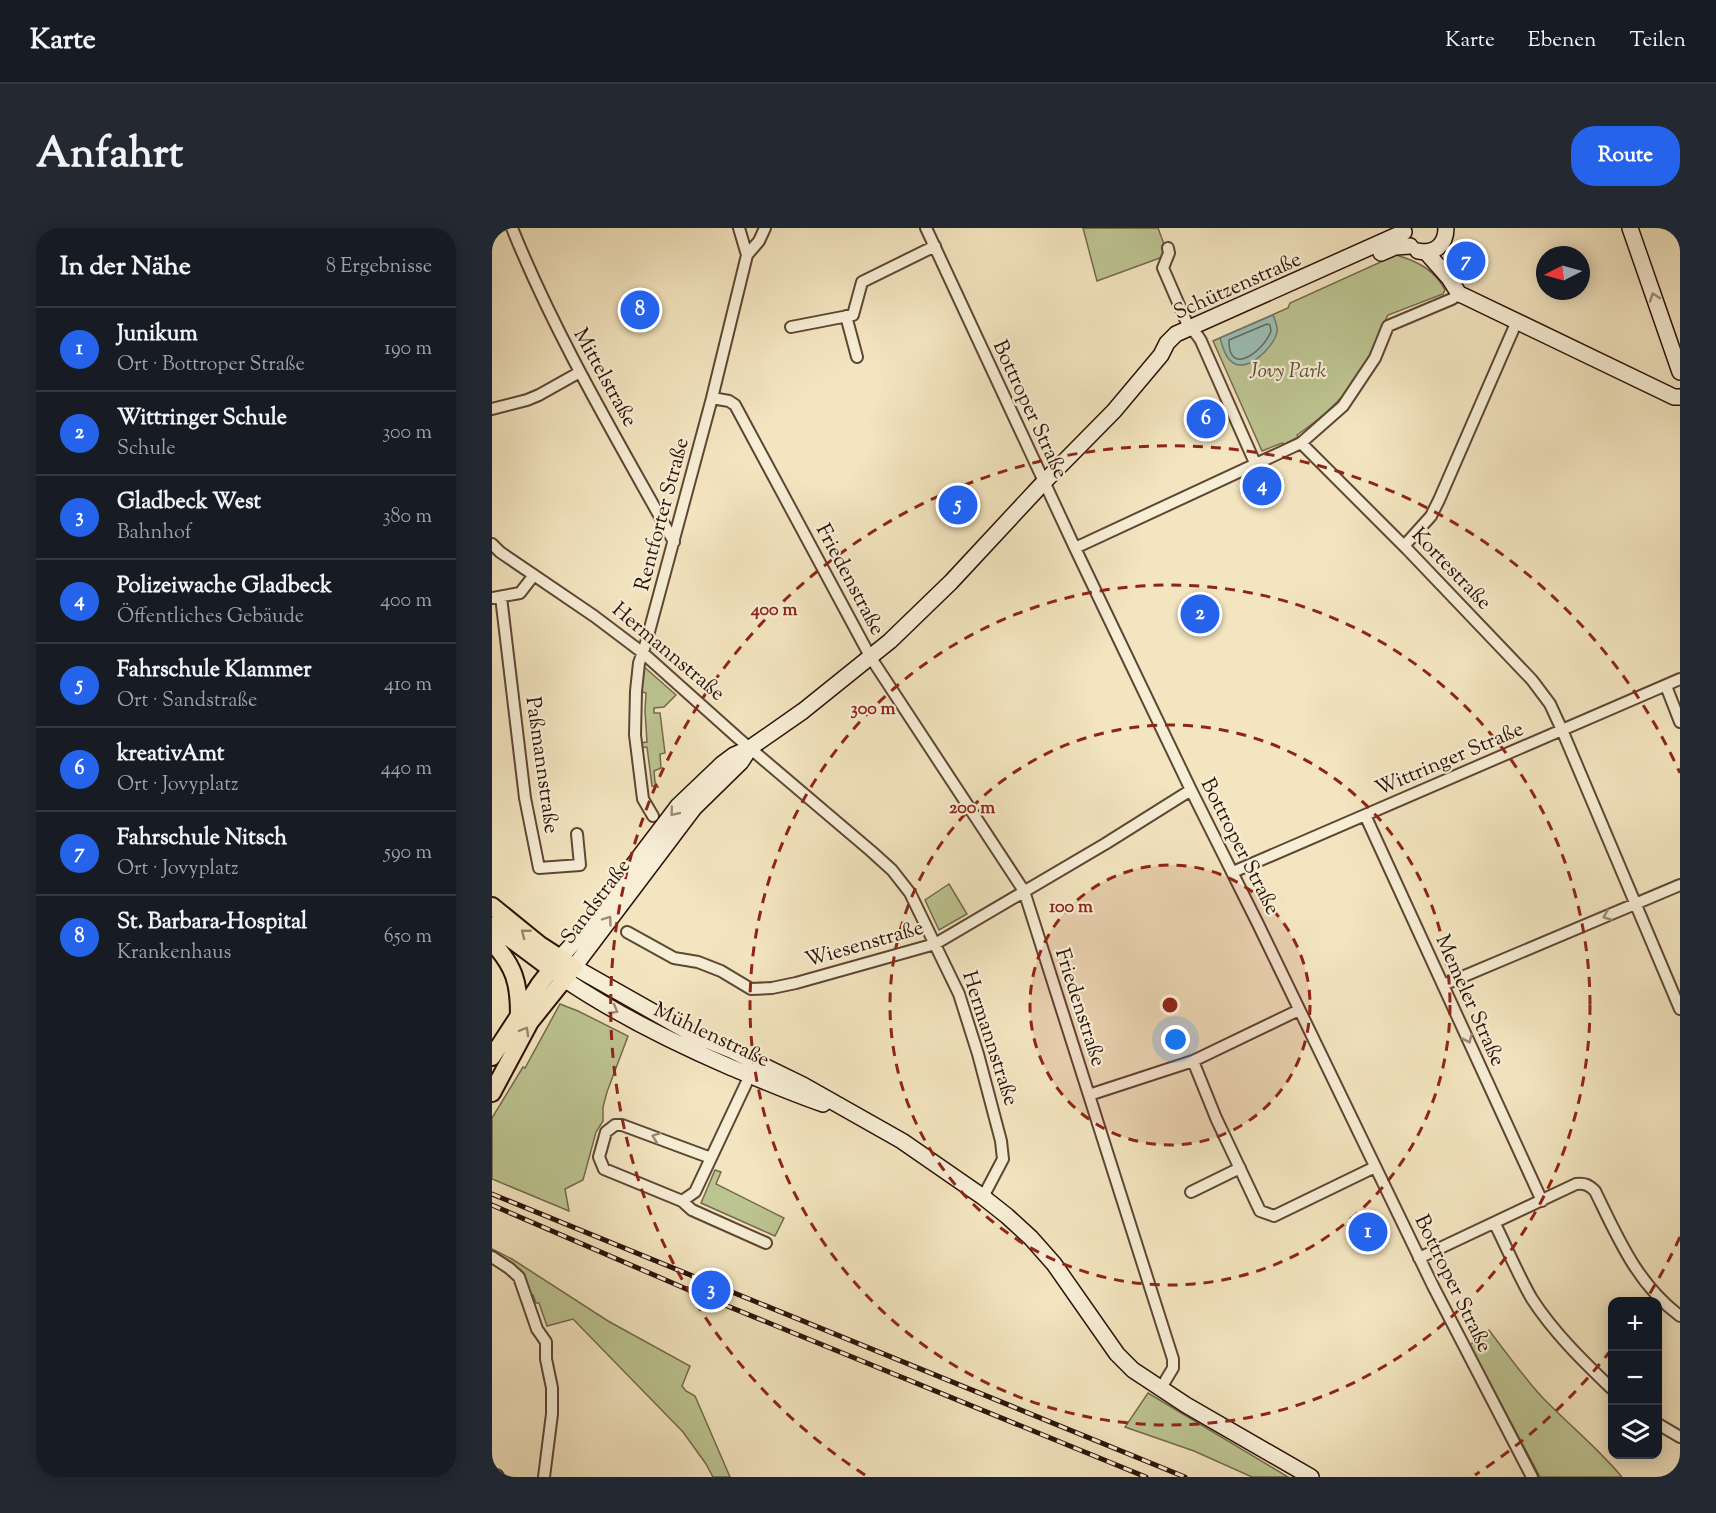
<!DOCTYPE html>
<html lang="de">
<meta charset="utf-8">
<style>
body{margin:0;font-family:"Sorts Mill Goudy",serif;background:#242831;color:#f1f3f6}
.controls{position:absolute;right:18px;bottom:18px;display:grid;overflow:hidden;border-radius:12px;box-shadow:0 3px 15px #0003}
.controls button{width:54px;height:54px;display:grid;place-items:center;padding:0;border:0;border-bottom:2px solid #363941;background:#171b24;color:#f1f3f6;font:30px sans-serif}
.compass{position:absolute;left:1044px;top:18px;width:54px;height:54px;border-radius:50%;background:#171b24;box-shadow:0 3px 15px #0003;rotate:264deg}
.you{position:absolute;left:684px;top:812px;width:21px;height:21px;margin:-15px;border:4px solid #fff;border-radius:50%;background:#1a73e8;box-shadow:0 0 0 9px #1a73e833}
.badge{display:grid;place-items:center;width:39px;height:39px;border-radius:50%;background:#2563eb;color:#fff;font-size:20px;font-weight:700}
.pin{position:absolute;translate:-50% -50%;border:3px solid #fff;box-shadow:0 2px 6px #0006}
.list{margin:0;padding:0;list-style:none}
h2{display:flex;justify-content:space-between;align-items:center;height:78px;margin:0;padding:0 24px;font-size:26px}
h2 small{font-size:20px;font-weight:400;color:#9ea1a6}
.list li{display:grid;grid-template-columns:39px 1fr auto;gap:18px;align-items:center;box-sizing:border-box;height:84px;padding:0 24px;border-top:2px solid #363941}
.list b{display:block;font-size:22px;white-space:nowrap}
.list p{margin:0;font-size:20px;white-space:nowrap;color:#9ea1a6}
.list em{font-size:20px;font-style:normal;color:#9ea1a6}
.icon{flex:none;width:33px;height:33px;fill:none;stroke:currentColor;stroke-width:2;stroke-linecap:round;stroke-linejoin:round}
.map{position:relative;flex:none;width:1188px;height:1249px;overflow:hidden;border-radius:24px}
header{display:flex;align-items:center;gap:36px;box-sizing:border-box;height:84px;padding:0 30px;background:#171b24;border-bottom:2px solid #363941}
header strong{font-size:28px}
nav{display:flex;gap:33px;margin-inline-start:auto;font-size:21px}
.intro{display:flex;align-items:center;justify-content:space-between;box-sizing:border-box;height:144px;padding:0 36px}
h1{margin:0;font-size:42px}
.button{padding:15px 27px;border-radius:24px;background:#2563eb;color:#fff;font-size:21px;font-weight:700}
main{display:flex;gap:36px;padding:0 36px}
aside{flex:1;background:#171b24;border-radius:24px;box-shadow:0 3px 15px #0003}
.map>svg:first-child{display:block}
.green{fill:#bcc491;stroke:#746a4c;stroke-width:1.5}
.water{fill:#9bbfb5;stroke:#6f796f;stroke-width:1.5}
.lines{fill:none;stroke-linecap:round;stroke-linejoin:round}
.shore{stroke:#64685e;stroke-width:1.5}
.street-casing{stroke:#5e4634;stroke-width:14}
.secondary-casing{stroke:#2d1106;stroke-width:18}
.primary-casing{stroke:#2d1106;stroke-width:20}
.street{stroke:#f7eed6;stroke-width:10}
.secondary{stroke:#f7eed6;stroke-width:15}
.primary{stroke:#f3e5c0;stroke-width:16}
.rail-casing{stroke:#2d1106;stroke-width:5}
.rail{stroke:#f7eed6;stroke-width:3;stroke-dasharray:9;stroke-linecap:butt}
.oneway{stroke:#9c8b78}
.oneway2{stroke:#9a866c}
.ring{fill:none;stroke:#8f2418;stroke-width:3;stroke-dasharray:10 8}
.labels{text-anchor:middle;stroke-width:4.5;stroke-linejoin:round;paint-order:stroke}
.street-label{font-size:21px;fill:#2d1106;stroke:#f7eed6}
.park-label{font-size:21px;font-style:italic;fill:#5f5037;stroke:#f7eed6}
.centre{fill:#8f2418;stroke:#f7eed6;stroke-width:3}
.ring-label{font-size:18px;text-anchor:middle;font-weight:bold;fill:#8f2418;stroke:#f7eed6;stroke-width:4.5;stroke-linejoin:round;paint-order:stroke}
</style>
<header>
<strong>Karte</strong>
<nav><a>Karte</a><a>Ebenen</a><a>Teilen</a></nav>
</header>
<div class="intro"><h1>Anfahrt</h1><a class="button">Route</a></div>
<main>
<aside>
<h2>In der Nähe<small>8 Ergebnisse</small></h2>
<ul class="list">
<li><span class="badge">1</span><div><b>Junikum</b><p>Ort · Bottroper Straße</p></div><em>190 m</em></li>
<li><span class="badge">2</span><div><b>Wittringer Schule</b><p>Schule</p></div><em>300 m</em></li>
<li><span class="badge">3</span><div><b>Gladbeck West</b><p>Bahnhof</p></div><em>380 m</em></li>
<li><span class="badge">4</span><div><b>Polizeiwache Gladbeck</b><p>Öffentliches Gebäude</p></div><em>400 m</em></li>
<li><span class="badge">5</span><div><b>Fahrschule Klammer</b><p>Ort · Sandstraße</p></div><em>410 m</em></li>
<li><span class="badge">6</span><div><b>kreativAmt</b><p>Ort · Jovyplatz</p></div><em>440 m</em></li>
<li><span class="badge">7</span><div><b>Fahrschule Nitsch</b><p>Ort · Jovyplatz</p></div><em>590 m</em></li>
<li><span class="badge">8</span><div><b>St. Barbara-Hospital</b><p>Krankenhaus</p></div><em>650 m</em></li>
</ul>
</aside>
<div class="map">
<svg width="1188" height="1249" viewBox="0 0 1188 1249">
<rect width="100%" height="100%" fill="#f3e5c0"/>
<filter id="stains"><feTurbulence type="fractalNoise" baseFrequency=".00333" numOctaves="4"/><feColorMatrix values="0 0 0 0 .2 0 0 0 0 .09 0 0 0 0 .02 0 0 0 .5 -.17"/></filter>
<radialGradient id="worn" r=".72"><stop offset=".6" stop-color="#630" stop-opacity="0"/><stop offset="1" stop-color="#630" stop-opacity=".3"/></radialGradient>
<!-- green -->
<path class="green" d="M 591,0 L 666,0 L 676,27 L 605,53 Z
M 904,27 C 925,33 943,42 953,62 L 951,66 L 896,87 C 887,104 881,122 872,139 C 856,167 831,189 805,207 L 806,209 L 793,216 L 790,215 L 770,223 L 721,113 L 796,80 L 798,75 Z
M 150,437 L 184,467 L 172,479 L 162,480 L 162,485 L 168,485 L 173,525 L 168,526 L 169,540 L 162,543 L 163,554 L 166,559 L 160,558 L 155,519 L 148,520 L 148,515 L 155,514 L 153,483 L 154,465 L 147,463 Z
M 457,656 L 475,686 L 447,702 L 433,672 Z
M 68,776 L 86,783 L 136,808 L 115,864 L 111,879 L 111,893 L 104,904 L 91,952 L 73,961 L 77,983 L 0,951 L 0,890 L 31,839 L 33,840 Z
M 223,942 L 229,944 L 224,956 L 292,990 L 283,1008 L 209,975 Z
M 0,1021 L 20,1031 L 116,1093 L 198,1138 L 190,1158 L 194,1163 L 203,1168 L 238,1249 L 221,1249 L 214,1236 L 191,1204 L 81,1091 L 55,1098 L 47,1075 L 44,1075 L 41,1067 L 38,1068 C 30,1042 24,1036 0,1025 Z
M 997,1102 C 1014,1125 1031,1148 1050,1169 C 1076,1196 1106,1220 1130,1249 L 1048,1249 L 978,1117 Z
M 656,1165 L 796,1249 L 760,1249 L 702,1223 L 633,1199 Z"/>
<!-- water -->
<path class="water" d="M 781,87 C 783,92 786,98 785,104 C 782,120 751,150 737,131 C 732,126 730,116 728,110 Z"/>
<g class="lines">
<!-- shore -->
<path class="shore" d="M 775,96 L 778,97 L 779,103 C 772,123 736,150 737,112 Z"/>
<defs>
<path id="street" d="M 20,0 C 64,109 125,211 182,314
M 247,0 L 255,27
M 434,0 L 583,320 L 699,562 L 766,696 L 941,1058 L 1040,1249
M 676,20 L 677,25 L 671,40 L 694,93 C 698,101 705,105 709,113 L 763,235
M 354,88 L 365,129
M 299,99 L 361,87 L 370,54 L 443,18
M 220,170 L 237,173 L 243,177 L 379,430 L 532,663 L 681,1131 L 681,1140 L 669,1160
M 0,181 L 35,172 L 47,167 L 88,144
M 809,215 L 915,321 L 1040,452 L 1058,476 L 1070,502 L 1188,781
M 0,316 L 8,324 L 102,388 L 151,425 L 246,510 L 379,623 L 400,642 L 418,665 L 467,766 L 486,826 L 509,913 L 511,931 L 491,969
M 912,318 L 939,288 L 947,272 L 1025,93
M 583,320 L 809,215 L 851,178 L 883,130 L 896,98 L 960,71 L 967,66
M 9,369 L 33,570 L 47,640 L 88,637 L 85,606
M 0,370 L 28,365 L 42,347
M 1174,458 L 1188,494
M 873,587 L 1050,973
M 161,588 L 151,571 L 143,507 L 144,463 L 147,435 L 154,415 L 220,170 L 255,27 L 267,13 L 273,0
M 741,644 L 1188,451
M 135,704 L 182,730 L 206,734 L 229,743 L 259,761 L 280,760 L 304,755 L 443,716 L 613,616 L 699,562
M 951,757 L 1188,657
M 701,833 L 724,890 L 768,983 L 782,988 L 883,939
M 597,867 L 701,833 L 807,782
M 219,930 L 130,897 L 123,897 L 114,904 L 107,929 L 112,941 L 190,973 L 200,982 L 274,1015
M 699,964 L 748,940
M 190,973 L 203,964 L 260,843
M 1003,996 C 1015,1020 1026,1047 1040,1071 C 1062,1105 1091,1133 1120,1161
M 0,1029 L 17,1040 L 27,1049 L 45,1101 L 54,1114 L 54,1131 L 60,1160 L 60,1186 L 52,1249
M 927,1030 L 1084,956 C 1093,955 1097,957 1103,963 C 1126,1010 1145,1056 1188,1088
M 1166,1196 L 1188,1209"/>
<path id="secondary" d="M 1138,0 L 1188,144
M 926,23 C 943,27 954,16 954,0
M 934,24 L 957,50 L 967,66 L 972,68 L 1182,169 L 1188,169
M 889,25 L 903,19 L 918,18
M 258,520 L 249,534 L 202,580 L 82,739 L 202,807 L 239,822 L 311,857 L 410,913 L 491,969 L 515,988 L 539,1010 L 562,1036 L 625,1126 L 641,1142 L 694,1177 L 819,1249
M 68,730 L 85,711 L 186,578 L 230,536 L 242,527 L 258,520 L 311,483 L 398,413 L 459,354 L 552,254 L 622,183 L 669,127 L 675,115 L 684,106 L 912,4
M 72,751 C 124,786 180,814 238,839 C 269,852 299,865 331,876
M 0,1248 L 4,1249"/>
<path id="primary" d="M 0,678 L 48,717 L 82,739 L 38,794 L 0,865
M 0,697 L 67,747
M 0,714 C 22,738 27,754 27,786
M 0,829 L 47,757 L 68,730"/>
</defs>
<!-- street casing -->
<use href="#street" class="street-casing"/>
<!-- secondary casing -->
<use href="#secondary" class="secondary-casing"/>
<!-- primary casing -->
<use href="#primary" class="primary-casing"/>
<!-- street -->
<use href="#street" class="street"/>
<!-- secondary -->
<use href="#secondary" class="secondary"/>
<!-- primary -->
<use href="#primary" class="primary"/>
<defs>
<path id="rail" d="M 0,966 L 693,1249
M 0,977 L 206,1066 L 654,1249"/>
</defs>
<!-- rail casing -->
<use href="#rail" class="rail-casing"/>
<!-- rail -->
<use href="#rail" class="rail"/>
</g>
<!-- one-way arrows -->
<defs><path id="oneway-chevron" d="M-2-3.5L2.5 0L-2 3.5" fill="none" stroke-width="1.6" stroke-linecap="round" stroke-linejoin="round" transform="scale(1.5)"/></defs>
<g class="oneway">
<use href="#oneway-chevron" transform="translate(1162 69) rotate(-109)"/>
<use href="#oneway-chevron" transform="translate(182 584) rotate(129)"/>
<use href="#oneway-chevron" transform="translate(1115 688) rotate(158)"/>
<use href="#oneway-chevron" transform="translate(116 692) rotate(-54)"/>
<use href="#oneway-chevron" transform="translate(122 782) rotate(30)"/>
<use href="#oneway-chevron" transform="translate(976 811) rotate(66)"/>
<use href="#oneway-chevron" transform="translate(164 909) rotate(-159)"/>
</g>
<g class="oneway2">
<use href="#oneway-chevron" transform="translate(33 705) rotate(-142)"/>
<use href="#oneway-chevron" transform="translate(33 803) rotate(-60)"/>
</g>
<!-- distance rings -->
<circle cx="678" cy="777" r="140" fill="#8f2418" fill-opacity=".12"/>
<g class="ring">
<circle cx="678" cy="777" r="140"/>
<circle cx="678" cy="777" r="280"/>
<circle cx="678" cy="777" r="420"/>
<path d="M1188 1009A560 560 0 0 1 1155 1070M1119 1122A560 560 0 0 1 983 1247M373 1247A560 560 0 1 1 1188 545"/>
</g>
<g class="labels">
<!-- street labels -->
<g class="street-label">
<text transform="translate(745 57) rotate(-24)" y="7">Schützenstraße</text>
<text transform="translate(114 149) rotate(61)" y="7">Mittelstraße</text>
<text transform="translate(539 181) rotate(65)" y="7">Bottroper Straße</text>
<text transform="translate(169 286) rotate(-75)" y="7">Rentforter Straße</text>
<text transform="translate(960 340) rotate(46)" y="7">Kortestraße</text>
<text transform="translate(359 351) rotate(62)" y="7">Friedenstraße</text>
<text transform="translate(177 423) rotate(40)" y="7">Hermannstraße</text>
<text transform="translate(957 530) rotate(-23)" y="7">Wittringer Straße</text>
<text transform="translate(51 537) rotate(82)" y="7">Paßmannstraße</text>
<text transform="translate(749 618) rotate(63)" y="7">Bottroper Straße</text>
<text transform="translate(103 673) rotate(-53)" y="7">Sandstraße</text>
<text transform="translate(372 715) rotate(-16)" y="7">Wiesenstraße</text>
<text transform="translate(979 772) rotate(66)" y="7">Memeler Straße</text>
<text transform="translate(589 779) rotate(72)" y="7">Friedenstraße</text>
<text transform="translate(220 806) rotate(25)" y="7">Mühlenstraße</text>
<text transform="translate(499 810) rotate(72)" y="7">Hermannstraße</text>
<text transform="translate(962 1055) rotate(64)" y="7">Bottroper Straße</text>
</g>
<!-- park labels -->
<g class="park-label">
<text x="796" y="149">Jovy Park</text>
</g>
</g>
<circle cx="678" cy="777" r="9" class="centre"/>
<g class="ring-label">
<text x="282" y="387">400 m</text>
<text x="381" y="486">300 m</text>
<text x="480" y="585">200 m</text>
<text x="579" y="684">100 m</text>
</g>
<rect width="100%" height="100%" filter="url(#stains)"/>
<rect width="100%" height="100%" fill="url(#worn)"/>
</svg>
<div class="controls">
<button>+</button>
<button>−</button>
<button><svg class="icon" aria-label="layers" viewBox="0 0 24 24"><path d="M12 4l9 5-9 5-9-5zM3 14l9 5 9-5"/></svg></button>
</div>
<svg class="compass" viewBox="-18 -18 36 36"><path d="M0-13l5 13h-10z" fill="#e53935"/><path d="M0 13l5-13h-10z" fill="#9ea1a6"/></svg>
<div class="you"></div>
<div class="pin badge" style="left:876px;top:1004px">1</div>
<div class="pin badge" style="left:708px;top:386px">2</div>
<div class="pin badge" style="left:219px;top:1062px">3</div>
<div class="pin badge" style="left:770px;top:258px">4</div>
<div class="pin badge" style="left:466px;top:277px">5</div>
<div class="pin badge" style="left:714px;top:191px">6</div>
<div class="pin badge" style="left:974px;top:33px">7</div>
<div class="pin badge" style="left:148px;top:82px">8</div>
</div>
</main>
